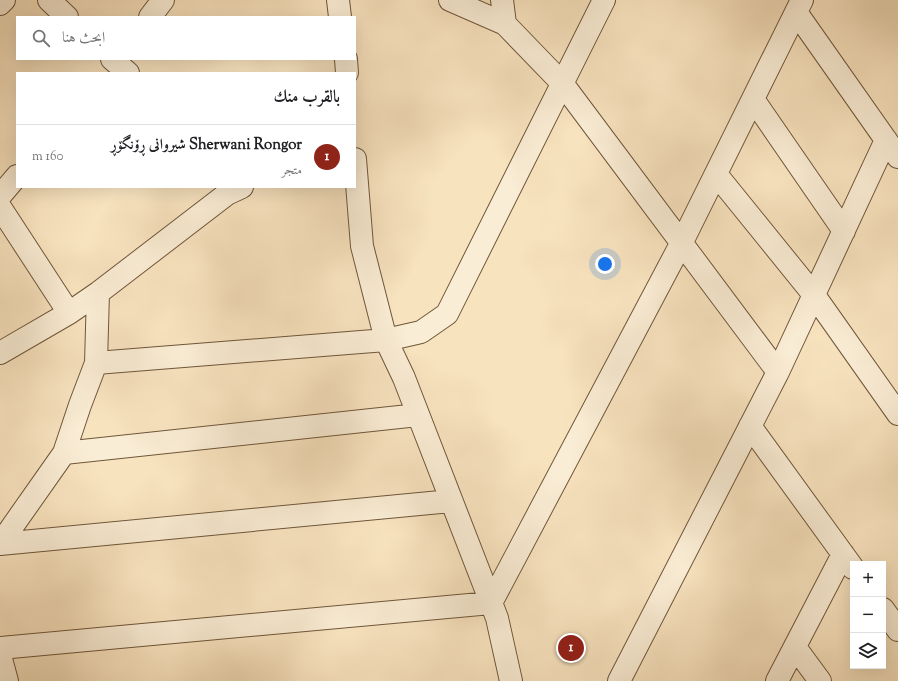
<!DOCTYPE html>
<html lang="ar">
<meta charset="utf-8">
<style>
body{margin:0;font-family:"Sorts Mill Goudy",Amiri,serif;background:#f2f2f2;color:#202124;direction:rtl}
.controls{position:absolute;right:12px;bottom:12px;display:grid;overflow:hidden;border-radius:0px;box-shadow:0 4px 16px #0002}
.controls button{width:36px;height:36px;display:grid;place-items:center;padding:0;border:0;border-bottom:1px solid #e0e0e0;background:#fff;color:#202124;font:20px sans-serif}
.you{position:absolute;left:605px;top:264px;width:14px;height:14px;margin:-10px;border:3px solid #fff;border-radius:50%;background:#1a73e8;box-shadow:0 0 0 6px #1a73e833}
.badge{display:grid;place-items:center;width:26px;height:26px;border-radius:50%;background:#8f2418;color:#fff;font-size:13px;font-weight:700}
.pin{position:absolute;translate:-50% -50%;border:2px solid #fff;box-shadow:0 1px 4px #0006}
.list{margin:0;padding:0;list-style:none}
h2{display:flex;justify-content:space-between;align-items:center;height:52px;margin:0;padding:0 16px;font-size:17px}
h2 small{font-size:13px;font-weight:400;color:#757577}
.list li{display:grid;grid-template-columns:26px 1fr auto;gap:12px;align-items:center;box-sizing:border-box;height:64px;padding:0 16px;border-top:1px solid #e0e0e0}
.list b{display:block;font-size:15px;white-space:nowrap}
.list p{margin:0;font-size:13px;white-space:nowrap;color:#757577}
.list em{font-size:13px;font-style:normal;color:#757577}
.icon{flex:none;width:22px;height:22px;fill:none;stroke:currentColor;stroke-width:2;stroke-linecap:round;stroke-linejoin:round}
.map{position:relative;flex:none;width:898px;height:681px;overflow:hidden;direction:ltr}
.search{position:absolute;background:#fff;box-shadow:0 4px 16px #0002;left:16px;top:16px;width:340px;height:44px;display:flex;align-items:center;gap:10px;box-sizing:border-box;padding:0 14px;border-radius:0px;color:#757577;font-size:15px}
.panel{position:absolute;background:#fff;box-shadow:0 4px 16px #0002;left:16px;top:72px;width:340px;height:116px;border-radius:0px;direction:rtl}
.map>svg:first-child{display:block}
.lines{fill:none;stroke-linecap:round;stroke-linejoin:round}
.minor-casing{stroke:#6f5639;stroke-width:24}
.minor{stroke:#faedd5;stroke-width:22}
</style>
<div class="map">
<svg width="898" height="681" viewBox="0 0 898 681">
<rect width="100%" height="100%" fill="#f8e3bf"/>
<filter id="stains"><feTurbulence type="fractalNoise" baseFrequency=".005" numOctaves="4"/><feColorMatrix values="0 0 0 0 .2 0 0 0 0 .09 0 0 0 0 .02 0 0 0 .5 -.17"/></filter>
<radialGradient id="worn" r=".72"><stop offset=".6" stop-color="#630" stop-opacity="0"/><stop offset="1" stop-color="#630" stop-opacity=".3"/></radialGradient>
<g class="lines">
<defs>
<path id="minor" d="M 49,0 L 67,17
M 338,0 L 340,17
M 450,0 L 505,24
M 502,0 L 505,24 L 562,83 L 778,372
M 0,4 L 4,0
M 796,12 L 898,157
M 150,17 L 163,0
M 112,59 L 128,73
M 346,59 L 347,73
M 753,99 L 844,231
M 355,159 L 362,246 L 386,340 L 404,378 L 497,618 L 511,681
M 716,174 L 814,295 L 898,414
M 0,196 L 17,176
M 0,207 L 69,313
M 0,353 L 69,313 L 98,293 L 227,194 L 242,187
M 96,363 L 386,340 L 421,332 L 447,314 L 604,0
M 750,426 L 853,568
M 64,453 L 418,415
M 0,544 L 451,501
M 0,544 L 64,453 L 80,405 L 96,363 L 98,293
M 883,609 L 898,630
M 795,647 L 820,681
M 0,648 L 491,603 L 682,242 L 802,0
M 0,655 L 7,681
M 619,681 L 778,372 L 886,140
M 777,681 L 843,554"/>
</defs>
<!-- minor casing -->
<use href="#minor" class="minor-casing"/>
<!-- minor -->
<use href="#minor" class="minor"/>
</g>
<rect width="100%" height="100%" filter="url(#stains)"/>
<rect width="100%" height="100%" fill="url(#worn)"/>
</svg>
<div class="controls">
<button>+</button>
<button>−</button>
<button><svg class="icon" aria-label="layers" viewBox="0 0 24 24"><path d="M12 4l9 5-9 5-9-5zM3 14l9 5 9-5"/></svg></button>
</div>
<div class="you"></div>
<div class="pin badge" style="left:571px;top:648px">1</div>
<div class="search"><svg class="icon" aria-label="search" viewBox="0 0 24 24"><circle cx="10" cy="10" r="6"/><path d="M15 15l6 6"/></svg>ابحث هنا</div>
<section class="panel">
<h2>بالقرب منك<small></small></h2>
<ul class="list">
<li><span class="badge">1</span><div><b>Sherwani Rongor شیروانی ڕۆنگۆڕ</b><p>متجر</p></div><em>160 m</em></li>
</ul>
</section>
</div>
